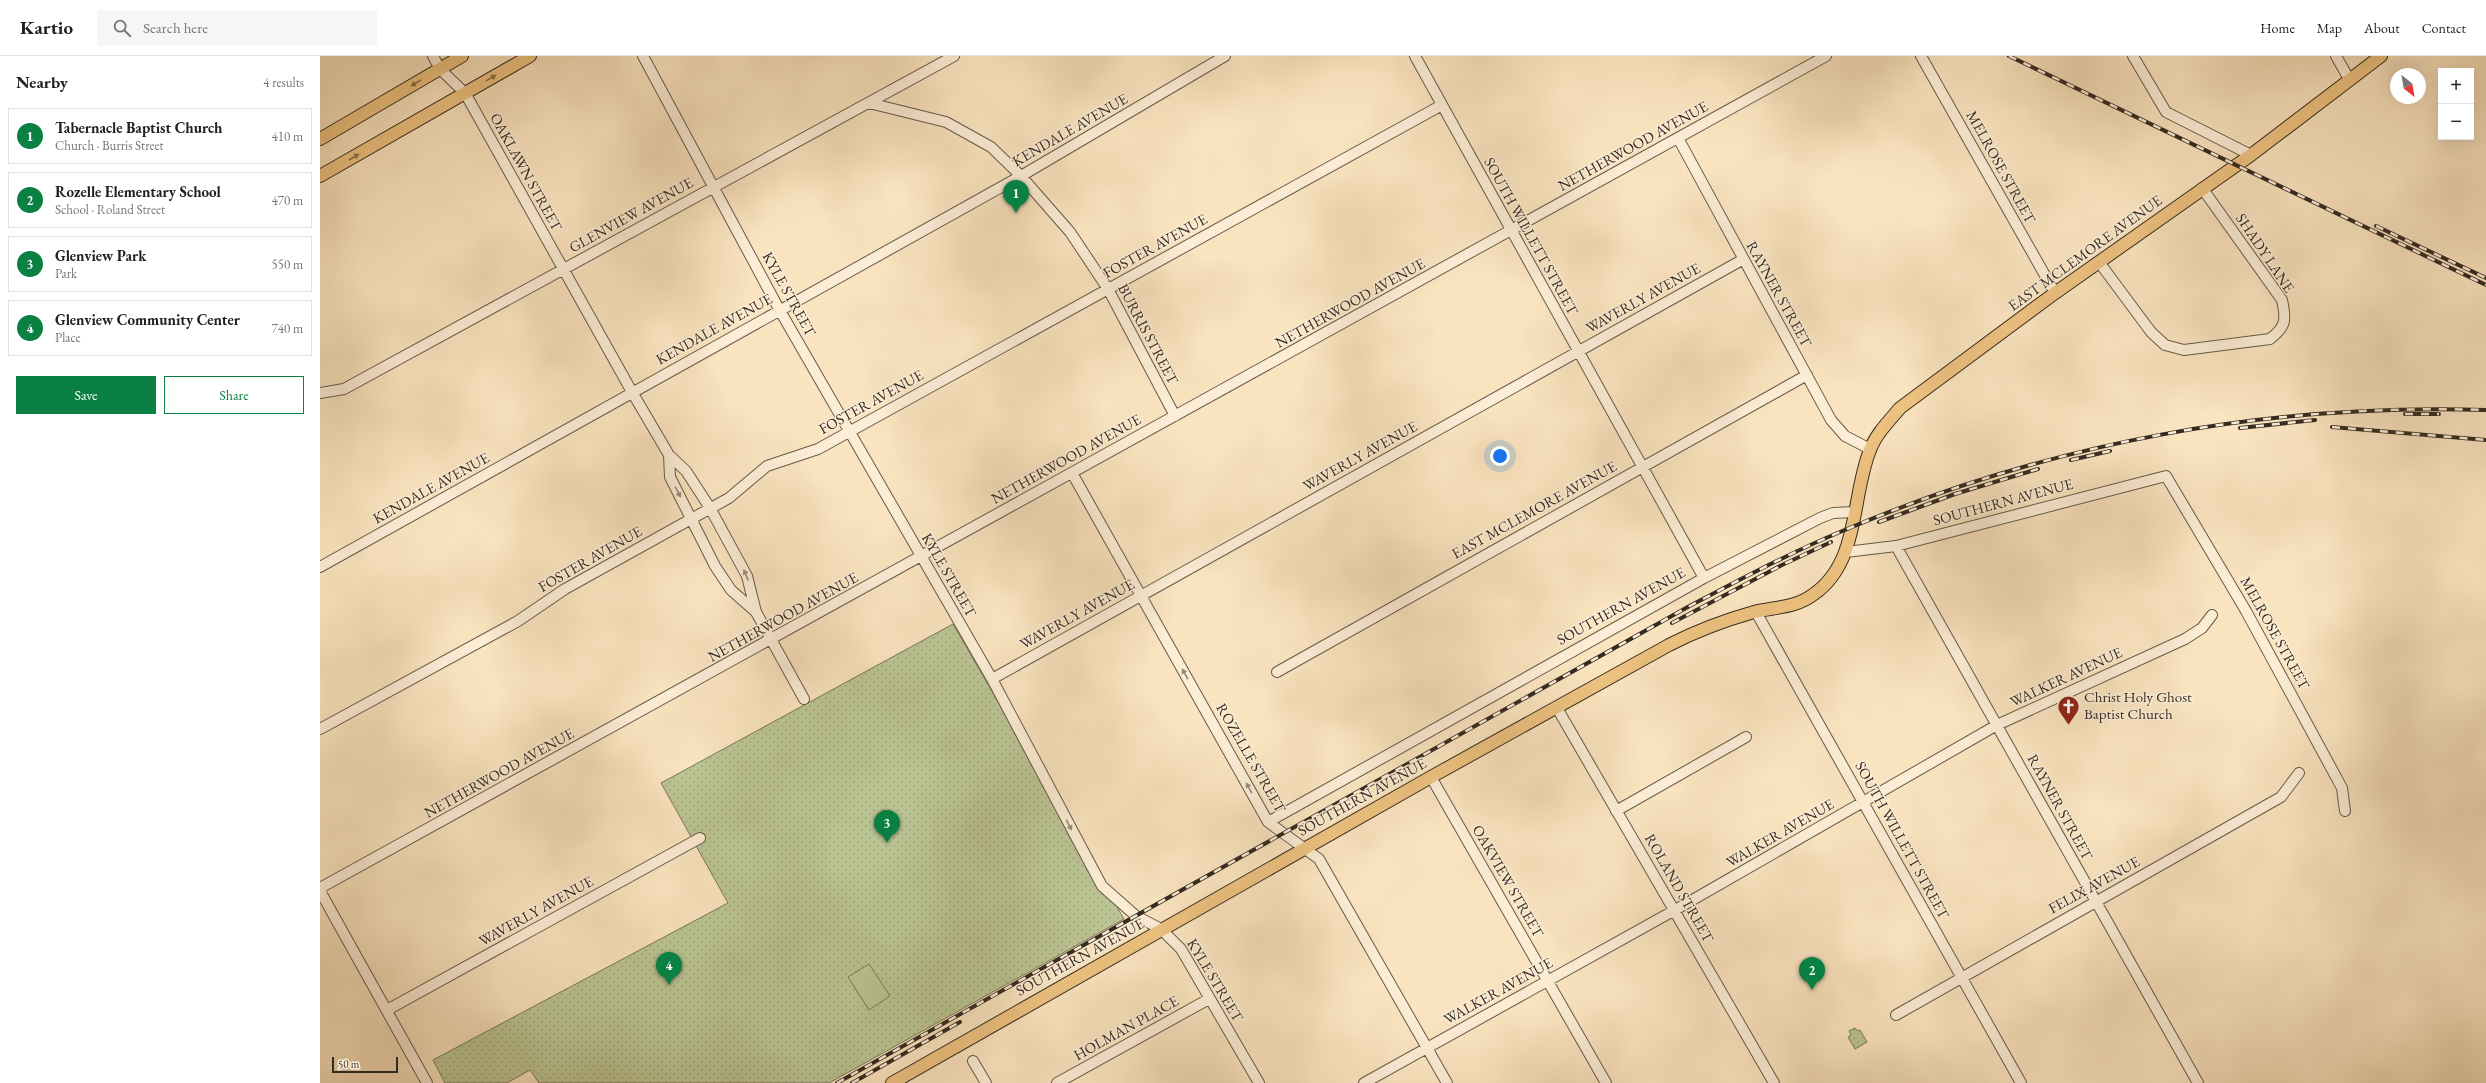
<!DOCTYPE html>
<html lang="en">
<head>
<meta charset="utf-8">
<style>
	:root { --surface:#fff; --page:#f6f6f6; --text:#202124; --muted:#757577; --line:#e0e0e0; --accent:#0b8043 }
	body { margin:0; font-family:"EB Garamond",serif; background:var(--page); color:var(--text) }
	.controls { position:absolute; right:12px; top:12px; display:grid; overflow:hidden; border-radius:0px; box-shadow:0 4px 16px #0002 }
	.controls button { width:36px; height:36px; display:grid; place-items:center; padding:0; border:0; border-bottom:1px solid var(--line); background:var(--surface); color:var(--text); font:20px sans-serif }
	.compass { position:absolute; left:2070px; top:12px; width:36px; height:36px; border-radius:50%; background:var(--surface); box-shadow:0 4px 16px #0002; rotate:149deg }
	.scale { position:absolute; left:12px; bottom:10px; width:66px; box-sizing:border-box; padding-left:4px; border:2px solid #342b20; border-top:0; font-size:11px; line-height:14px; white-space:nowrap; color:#342b20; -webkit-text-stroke:3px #fcedd6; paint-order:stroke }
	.you { position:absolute; left:1180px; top:400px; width:14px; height:14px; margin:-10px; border:3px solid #fff; border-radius:50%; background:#1a73e8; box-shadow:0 0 0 6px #1a73e833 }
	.badge { display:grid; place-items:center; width:26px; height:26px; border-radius:50%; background:var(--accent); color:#fff; font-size:13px; font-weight:700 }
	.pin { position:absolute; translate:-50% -33px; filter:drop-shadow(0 1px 2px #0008) }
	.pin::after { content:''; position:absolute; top:21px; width:14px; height:12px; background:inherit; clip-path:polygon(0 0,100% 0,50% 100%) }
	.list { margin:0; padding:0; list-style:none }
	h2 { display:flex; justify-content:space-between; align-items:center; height:52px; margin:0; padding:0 16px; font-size:17px }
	h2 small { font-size:13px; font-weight:400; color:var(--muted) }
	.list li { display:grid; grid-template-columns:26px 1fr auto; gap:12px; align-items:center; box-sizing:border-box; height:56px; margin:0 8px 8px; padding:0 8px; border:1px solid var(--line); border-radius:0px }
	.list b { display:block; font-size:15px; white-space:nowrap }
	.list p { margin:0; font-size:13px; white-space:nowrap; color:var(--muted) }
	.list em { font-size:13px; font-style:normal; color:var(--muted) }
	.actions { display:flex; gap:8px; padding:12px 16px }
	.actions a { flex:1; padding:9px 0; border:1px solid var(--accent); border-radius:0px; text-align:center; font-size:14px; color:var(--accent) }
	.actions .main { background:var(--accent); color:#fff }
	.icon { flex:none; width:22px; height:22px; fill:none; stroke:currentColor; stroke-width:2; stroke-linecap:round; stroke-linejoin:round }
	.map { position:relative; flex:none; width:2166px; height:1027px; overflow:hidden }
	header { display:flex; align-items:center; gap:24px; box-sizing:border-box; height:56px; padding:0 20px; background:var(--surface); border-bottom:1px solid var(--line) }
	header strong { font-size:19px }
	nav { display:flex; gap:22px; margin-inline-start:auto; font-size:14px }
	.search { width:280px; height:36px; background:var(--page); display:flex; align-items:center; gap:10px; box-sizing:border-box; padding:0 14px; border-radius:0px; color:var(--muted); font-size:15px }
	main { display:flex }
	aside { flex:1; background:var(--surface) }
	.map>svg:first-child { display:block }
	.grass { fill:url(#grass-dots); stroke:#78785a }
	.pitch { fill:#bbc594; stroke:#78785a }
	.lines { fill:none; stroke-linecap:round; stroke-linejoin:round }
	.minor-casing { stroke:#665948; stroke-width:12 }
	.major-casing { stroke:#342b20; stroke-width:14 }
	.minor { stroke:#fcedd6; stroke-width:10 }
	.major { stroke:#edc280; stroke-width:12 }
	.rail-casing { stroke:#342b20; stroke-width:4 }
	.rail { stroke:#fcedd6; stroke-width:2.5; stroke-dasharray:8; stroke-linecap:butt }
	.oneway { fill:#876f4b }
	.oneway2 { fill:#988c7b }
	.labels { text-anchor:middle; stroke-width:3; stroke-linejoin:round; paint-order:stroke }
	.street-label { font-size:15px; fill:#342b20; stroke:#fcedd6 }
	.poi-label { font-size:15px; fill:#342b20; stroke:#fcedd6; text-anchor:start }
</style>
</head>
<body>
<header>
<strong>Kartio</strong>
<div class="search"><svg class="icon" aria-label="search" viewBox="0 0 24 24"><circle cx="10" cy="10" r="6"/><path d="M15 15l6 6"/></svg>Search here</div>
<nav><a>Home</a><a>Map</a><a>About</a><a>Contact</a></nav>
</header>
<main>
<aside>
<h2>Nearby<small>4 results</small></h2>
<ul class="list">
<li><span class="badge">1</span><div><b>Tabernacle Baptist Church</b><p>Church · Burris Street</p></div><em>410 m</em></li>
<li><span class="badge">2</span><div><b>Rozelle Elementary School</b><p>School · Roland Street</p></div><em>470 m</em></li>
<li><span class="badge">3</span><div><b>Glenview Park</b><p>Park</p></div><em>550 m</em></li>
<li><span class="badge">4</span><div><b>Glenview Community Center</b><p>Place</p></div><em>740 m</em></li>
</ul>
<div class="actions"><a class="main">Save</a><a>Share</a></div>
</aside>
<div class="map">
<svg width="2166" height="1027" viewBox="0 0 2166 1027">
	<defs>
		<pattern id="grass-dots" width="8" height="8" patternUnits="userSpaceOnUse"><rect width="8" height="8" fill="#bbc594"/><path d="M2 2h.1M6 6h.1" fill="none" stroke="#a1a97f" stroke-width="1.8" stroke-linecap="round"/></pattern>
	</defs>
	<rect width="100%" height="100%" fill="#fae4c0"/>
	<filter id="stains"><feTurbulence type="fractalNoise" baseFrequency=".005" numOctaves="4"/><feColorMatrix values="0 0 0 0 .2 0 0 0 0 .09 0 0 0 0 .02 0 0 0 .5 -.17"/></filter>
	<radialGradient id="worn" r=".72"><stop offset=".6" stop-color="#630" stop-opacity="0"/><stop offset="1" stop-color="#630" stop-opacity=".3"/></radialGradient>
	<path class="grass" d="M633,568L804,863L509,1027H219L210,1014L187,1027H125L113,1004L408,847L341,727Z
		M1535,972L1538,975L1540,974L1547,986L1535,993L1528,981L1531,979L1529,975Z"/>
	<path class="pitch" d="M549,908L570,940L549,954L528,921Z"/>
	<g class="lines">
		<defs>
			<path id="minor" d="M113,0L120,13L145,37L312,336L349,399L366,415L390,452L427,520L436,556L484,643
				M323,0L459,253L672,623L782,830L816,860L841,873L861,893L939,1027
				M1095,0L1384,522
				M1601,0L1735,237
				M1813,0L1846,56L1931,99
				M2016,0L2029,23
				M549,47L626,66L671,91L701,120L750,176L788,233L855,360
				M1358,82L1511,364L1525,380L1550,393
				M1779,206L1831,276L1845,289L1864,294L1950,283C1967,270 1966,263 1962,244L1882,132
				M0,337L24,333L634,0
				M349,399L350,421L395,510L411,534L436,556
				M752,417L948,766L999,803L1127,1027
				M1576,490L1878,1027
				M1526,496L1576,490L1846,420L1926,555L2022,732L2025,755
				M0,511L701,120L905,0
				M1436,556L1701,1027
				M957,616L1487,319
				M672,623L1422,204
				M1237,652L1454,1027
				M0,673L198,565L245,533L409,442L447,410L498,393L1122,49
				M1111,721L1286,1027
				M1296,755L1426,681
				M948,766L1384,522L1500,462L1513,457L1534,456
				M0,832L1506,0
				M0,835L107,1027
				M67,954L380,782
				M1576,959L1961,741L1979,717
				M653,1005L666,1027
				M737,1027L889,943
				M1044,1027L1355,854L1677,669L1865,583L1882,572L1892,559"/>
			<path id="major" d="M0,83L142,0
				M0,120L210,0
				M572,1027L1111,721L1349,589C1378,574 1402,565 1434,556C1455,551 1476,552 1494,538C1540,506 1531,441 1550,394C1556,378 1569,365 1580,352L1735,237L1931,99L2061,0"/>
		</defs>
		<use href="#minor" class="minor-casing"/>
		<use href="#major" class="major-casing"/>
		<use href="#minor" class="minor"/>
		<use href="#major" class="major"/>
		<defs>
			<path id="rail" d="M1689,0L2166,229
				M2056,170L2166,222
				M2085,358H2119
				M2012,371L2166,384
				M1920,372L1995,364
				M1751,404L1790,395
				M1559,466L1635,438L1718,413
				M1352,567L1462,509L1511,486
				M517,1027L1366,552C1421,523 1475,494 1532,471C1732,387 1949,347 2166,354
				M532,1027L640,966"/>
		</defs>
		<use href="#rail" class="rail-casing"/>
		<use href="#rail" class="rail"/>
	</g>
	<defs><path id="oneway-solid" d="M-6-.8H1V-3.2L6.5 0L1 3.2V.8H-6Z"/></defs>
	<g class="oneway">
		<use href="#oneway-solid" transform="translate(171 22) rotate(-29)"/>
		<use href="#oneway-solid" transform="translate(96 27) rotate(148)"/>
		<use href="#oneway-solid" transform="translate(34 101) rotate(-30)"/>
	</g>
	<g class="oneway2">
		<use href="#oneway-solid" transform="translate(358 436) rotate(62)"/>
		<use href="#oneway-solid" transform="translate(426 519) rotate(-113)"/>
		<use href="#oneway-solid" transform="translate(865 618) rotate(-119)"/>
		<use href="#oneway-solid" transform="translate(929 732) rotate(-119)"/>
		<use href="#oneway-solid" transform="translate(749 769) rotate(62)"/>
	</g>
	<defs>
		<symbol id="church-pin" viewBox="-11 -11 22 30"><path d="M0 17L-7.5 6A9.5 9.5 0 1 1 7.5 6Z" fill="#8f2418" stroke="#fcedd6"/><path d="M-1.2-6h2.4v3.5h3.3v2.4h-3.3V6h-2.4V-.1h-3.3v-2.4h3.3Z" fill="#fff"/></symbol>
	</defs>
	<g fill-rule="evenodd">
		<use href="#church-pin" x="1736" y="638" width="25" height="34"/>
	</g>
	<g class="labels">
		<g class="street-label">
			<text transform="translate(750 74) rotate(-30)" y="5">KENDALE AVENUE</text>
			<text transform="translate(1313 90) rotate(-29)" y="5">NETHERWOOD AVENUE</text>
			<text transform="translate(1681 111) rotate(61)" y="5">MELROSE STREET</text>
			<text transform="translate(206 116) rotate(61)" y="5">OAKLAWN STREET</text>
			<text transform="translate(311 159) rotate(-29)" y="5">GLENVIEW AVENUE</text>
			<text transform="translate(1211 180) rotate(61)" y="5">SOUTH WILLETT STREET</text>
			<text transform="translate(835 190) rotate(-29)" y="5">FOSTER AVENUE</text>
			<text transform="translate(1765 197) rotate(-36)" y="5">EAST MCLEMORE AVENUE</text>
			<text transform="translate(1945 197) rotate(56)" y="5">SHADY LANE</text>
			<text transform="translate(469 238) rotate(61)" y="5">KYLE STREET</text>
			<text transform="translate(1459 238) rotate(61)" y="5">RAYNER STREET</text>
			<text transform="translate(1323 242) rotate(-29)" y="5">WAVERLY AVENUE</text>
			<text transform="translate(1030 247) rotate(-29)" y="5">NETHERWOOD AVENUE</text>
			<text transform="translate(394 273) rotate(-29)" y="5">KENDALE AVENUE</text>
			<text transform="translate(828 278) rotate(62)" y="5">BURRIS STREET</text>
			<text transform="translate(551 346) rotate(-29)" y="5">FOSTER AVENUE</text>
			<text transform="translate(1040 400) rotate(-29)" y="5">WAVERLY AVENUE</text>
			<text transform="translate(746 403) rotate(-29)" y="5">NETHERWOOD AVENUE</text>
			<text transform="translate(111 432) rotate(-29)" y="5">KENDALE AVENUE</text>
			<text transform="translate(1683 446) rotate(-15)" y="5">SOUTHERN AVENUE</text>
			<text transform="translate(1214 454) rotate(-29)" y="5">EAST MCLEMORE AVENUE</text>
			<text transform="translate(270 503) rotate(-30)" y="5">FOSTER AVENUE</text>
			<text transform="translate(629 519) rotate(60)" y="5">KYLE STREET</text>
			<text transform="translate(1301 550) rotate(-29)" y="5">SOUTHERN AVENUE</text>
			<text transform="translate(757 558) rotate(-29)" y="5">WAVERLY AVENUE</text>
			<text transform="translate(463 561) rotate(-29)" y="5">NETHERWOOD AVENUE</text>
			<text transform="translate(1955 577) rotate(61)" y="5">MELROSE STREET</text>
			<text transform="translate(1746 621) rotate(-25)" y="5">WALKER AVENUE</text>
			<text transform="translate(931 702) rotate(60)" y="5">ROZELLE STREET</text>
			<text transform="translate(179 717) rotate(-29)" y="5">NETHERWOOD AVENUE</text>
			<text transform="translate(1042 741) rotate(-29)" y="5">SOUTHERN AVENUE</text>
			<text transform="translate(1740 751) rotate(61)" y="5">RAYNER STREET</text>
			<text transform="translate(1460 777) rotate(-30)" y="5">WALKER AVENUE</text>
			<text transform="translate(1582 784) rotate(61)" y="5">SOUTH WILLETT STREET</text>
			<text transform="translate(1188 825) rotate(60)" y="5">OAKVIEW STREET</text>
			<text transform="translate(1774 829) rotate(-29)" y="5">FELIX AVENUE</text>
			<text transform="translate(1359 832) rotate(60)" y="5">ROLAND STREET</text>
			<text transform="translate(216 855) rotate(-29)" y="5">WAVERLY AVENUE</text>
			<text transform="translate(760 901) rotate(-29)" y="5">SOUTHERN AVENUE</text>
			<text transform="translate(895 924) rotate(59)" y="5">KYLE STREET</text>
			<text transform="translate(1178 935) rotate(-29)" y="5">WALKER AVENUE</text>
			<text transform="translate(806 972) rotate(-29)" y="5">HOLMAN PLACE</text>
		</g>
		<g class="poi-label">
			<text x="1764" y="646">Christ Holy Ghost<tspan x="1764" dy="17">Baptist Church</tspan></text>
		</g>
	</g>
	<rect width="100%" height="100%" filter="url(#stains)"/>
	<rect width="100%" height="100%" fill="url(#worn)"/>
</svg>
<div class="controls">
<button>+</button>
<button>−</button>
</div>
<svg class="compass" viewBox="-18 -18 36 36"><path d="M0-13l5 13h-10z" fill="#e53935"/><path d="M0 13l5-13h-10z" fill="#757577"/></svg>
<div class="scale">50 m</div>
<div class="you"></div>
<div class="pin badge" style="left:696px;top:157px">1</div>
<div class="pin badge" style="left:1492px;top:934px">2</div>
<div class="pin badge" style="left:567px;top:787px">3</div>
<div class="pin badge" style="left:349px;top:929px">4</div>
</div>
</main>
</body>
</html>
